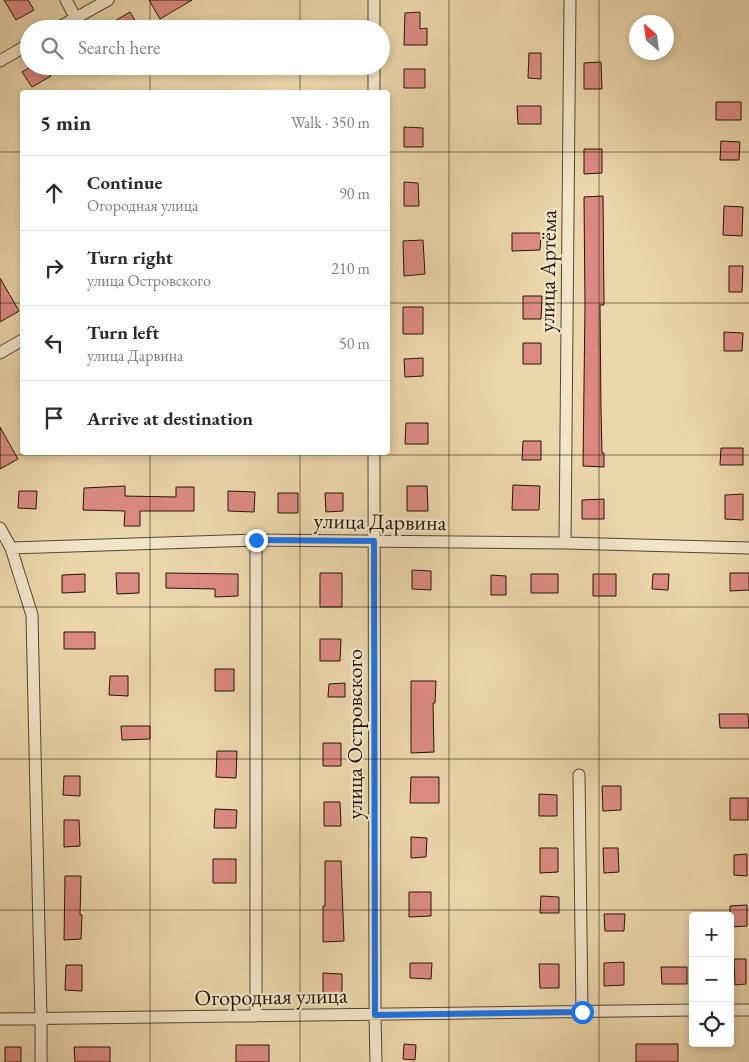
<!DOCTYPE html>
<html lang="en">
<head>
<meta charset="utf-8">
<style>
	:root { --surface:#fff; --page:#f2f2f3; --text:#2b2b33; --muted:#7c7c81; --line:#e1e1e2 }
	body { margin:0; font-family:"EB Garamond",serif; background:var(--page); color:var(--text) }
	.controls { position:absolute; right:15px; bottom:15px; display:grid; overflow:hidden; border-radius:5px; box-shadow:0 2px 8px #0003 }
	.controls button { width:45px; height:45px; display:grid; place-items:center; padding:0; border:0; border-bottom:1px solid var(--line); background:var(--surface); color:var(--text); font:25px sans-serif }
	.compass { position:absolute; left:629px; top:15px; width:45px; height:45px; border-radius:50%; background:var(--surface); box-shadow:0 2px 8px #0003; rotate:332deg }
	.stop { position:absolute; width:15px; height:15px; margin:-11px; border:4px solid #1a73e8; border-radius:50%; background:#fff }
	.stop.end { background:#1a73e8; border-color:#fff; box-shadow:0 1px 5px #0008 }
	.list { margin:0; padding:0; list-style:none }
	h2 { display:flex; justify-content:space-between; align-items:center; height:65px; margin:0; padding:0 20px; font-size:21px }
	h2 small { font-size:16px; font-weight:400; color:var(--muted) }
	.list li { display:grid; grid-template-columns:32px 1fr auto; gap:15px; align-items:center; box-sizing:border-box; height:75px; padding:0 20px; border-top:1px solid var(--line) }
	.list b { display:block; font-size:19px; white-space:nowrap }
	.list p { margin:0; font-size:16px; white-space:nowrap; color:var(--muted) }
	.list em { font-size:16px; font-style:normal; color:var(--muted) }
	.icon { flex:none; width:28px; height:28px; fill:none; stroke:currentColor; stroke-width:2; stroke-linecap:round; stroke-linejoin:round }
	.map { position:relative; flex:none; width:749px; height:1062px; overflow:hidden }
	.search { position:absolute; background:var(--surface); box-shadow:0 2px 8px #0003; left:20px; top:20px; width:370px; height:55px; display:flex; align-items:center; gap:12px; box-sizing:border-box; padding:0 18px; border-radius:28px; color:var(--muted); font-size:19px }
	.panel { position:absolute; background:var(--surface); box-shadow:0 2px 8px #0003; left:20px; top:90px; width:370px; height:365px; border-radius:5px }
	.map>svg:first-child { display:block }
	.building { fill:#db8a82; stroke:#221608 }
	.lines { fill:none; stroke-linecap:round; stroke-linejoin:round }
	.minor-casing { stroke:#544630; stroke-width:13 }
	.minor { stroke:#f2e4c8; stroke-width:11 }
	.route { stroke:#1a73e8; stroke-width:6 }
	.grid { fill:none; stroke:#221608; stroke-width:1; stroke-opacity:0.55 }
	.labels { text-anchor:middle; stroke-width:4.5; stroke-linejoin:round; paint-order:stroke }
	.street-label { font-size:22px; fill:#221608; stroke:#f2e4c8 }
</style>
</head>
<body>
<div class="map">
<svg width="749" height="1062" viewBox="0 0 749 1062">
	<rect width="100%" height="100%" fill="#ebd5aa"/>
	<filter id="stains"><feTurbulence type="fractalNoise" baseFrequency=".004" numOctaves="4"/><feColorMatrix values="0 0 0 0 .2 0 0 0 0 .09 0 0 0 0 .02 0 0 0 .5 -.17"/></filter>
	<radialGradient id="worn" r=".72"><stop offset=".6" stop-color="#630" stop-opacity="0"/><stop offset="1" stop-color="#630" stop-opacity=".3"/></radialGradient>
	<path class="building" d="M4,0H28L34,10L16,20Z
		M149,0H192L160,19Z
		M130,12L140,29H101Z
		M420,12V29L427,28V45H404L405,13Z
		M529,53H541V79L528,78Z
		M601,62L602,89H584V63Z
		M32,66H46L51,76L32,87L22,72Z
		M404,69H425V88H404Z
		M716,102H741V120H716Z
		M517,106H541V124H518Z
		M404,127L423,128V147H404Z
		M721,141L740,142L739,160H720Z
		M584,149H602V173L584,174Z
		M404,182L418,183L419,206H404Z
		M603,196L604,305H600L601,410L602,453H604V467L583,466L585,305L584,197Z
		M724,206L743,207L742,236L723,235Z
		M512,233H541L540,250L512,251Z
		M423,240L425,274L404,276L403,241Z
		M729,266H743L742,292H729Z
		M0,278L19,311L0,322Z
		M523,296H542L541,319H523Z
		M403,307H423V334H403Z
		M724,332L743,333L742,351H724Z
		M523,343H541V364H523Z
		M423,358V376L405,377L404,359Z
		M406,423H428V444H405Z
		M0,427L18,459L0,469Z
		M523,441H541V460H522Z
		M721,448H743V465H720Z
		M513,485L540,486L539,510H512Z
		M125,486V496L176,497V487H194V511H140V526H124L125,511L83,510L84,488Z
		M407,486H427L428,511H407Z
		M19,491H37L36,509L18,508Z
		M228,491L255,492L254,512L228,511Z
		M278,493H298V513H278Z
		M325,493H343V511L326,512Z
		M743,494V520L725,519V495Z
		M604,499V519H582V500Z
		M412,570L431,571V590L412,589Z
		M116,573H139V593L117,594Z
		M166,573L238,574V596L215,597V589L166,588Z
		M320,573H342V607H320Z
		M730,573H749V590L730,591Z
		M85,574V592L62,593V575Z
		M531,574H558V593H531Z
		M593,574H616V596H593Z
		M653,574H669L668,590L652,589Z
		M491,575L506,576V595H491Z
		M64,632H95V649H64Z
		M320,639H341L340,661H320Z
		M215,669H234V691H215Z
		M110,676H128V696L109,695Z
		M411,681H436L435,703H433L434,752L411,753Z
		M345,683V697H328L329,684Z
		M719,714H748L749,728H720Z
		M121,726H150V739L122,740Z
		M323,743H341V766H323Z
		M217,751H237L236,778L216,777Z
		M64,776H80V796L63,795Z
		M411,777H439V803H410Z
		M602,786H621V810L603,811Z
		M539,794L557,795V816H539Z
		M730,798H748V820H730Z
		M324,802H340L341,826H324Z
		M215,809L237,810L236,828H214Z
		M64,820H79L80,846L64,847Z
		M411,837L427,838L426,857L411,858Z
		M540,848H558V872L540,873Z
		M603,848H618L619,872L604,873Z
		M747,854V876L734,875V855Z
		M213,859H236V883H213Z
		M325,861H341L344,941L323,942V906H325Z
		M65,876H81L80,915H82L81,939L64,940Z
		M409,892H431V916L409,917Z
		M541,896L559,897V913H540Z
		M747,905V926L730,927V906Z
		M604,914H625L624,931H605Z
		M734,959H746V984L735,985Z
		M624,962V985L604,986V963Z
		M410,963H432L431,979L410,978Z
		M539,964H559V988H540Z
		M66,965H82V991L65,990Z
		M661,967H687V984H662Z
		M323,973L342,974V997H323Z
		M404,1044L416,1045L415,1060L403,1059Z
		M636,1044H678V1062H636Z
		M236,1045H269V1062H236Z
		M5,1047H21V1062H5Z
		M74,1047H110V1062H75Z"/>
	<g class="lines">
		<defs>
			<path id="minor" d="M66,0L75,17
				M56,29L108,0
				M374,29V0
				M0,61L29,44
				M374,92V66
				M0,353L22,340
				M374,452L375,1015L376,1062
				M0,528L11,548L32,615L41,1019V1062
				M565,543L570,0
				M11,548L256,540L565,543L749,548
				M579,775L582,1012
				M730,1010H749
				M256,1016V540
				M0,1019L693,1010"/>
		</defs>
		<use href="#minor" class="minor-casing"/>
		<use href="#minor" class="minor"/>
	</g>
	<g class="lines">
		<path class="route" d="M256,540L374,541L375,1015L582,1012"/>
	</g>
	<path class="grid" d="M150,0V29M300,0V29M449,0V1062M599,0V1062M150,66V92M300,66V92M0,152H22M388,152H749M0,303H22M388,303H749M150,452V1062M300,452V1062M0,455H749M0,607H749M0,759H749M0,910H749"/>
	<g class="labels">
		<g class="street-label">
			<text transform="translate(547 271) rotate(-89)" y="8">улица Артёма</text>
			<text transform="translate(380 521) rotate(1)" y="8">улица Дарвина</text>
			<text transform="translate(354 734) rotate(-90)" y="8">улица Островского</text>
			<text transform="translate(271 996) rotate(-1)" y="8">Огородная улица</text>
		</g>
	</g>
	<rect width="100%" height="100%" filter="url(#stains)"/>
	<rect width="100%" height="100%" fill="url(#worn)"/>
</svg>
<div class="controls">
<button>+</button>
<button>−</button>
<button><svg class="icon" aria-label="locate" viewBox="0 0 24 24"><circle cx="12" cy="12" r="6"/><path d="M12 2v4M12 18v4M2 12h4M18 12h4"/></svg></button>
</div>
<svg class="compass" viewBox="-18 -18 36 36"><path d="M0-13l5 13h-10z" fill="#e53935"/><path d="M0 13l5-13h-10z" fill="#7c7c81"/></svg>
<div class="stop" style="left:582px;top:1012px"></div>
<div class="stop end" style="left:256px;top:540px"></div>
<div class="search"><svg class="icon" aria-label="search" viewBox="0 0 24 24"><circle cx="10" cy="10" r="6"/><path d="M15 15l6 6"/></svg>Search here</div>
<section class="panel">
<h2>5 min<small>Walk · 350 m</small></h2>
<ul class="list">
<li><svg class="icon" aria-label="ahead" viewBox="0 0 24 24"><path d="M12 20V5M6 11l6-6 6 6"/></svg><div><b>Continue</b><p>Огородная улица</p></div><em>90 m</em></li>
<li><svg class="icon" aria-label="right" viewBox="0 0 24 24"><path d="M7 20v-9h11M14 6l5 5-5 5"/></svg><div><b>Turn right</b><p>улица Островского</p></div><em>210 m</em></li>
<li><svg class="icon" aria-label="left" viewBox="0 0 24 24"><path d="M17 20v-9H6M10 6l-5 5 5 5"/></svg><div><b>Turn left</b><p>улица Дарвина</p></div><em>50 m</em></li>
<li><svg class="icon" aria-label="arrive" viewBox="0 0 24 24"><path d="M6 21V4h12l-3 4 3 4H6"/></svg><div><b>Arrive at destination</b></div></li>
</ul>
</section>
</div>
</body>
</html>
